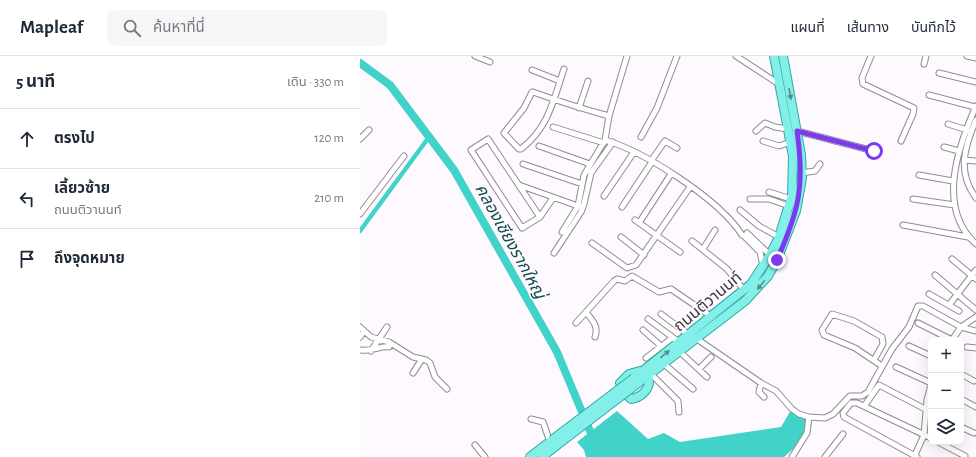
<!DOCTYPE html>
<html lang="th">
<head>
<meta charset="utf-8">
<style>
	:root { --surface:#fff; --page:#f6f6f7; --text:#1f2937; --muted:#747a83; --line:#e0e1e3 }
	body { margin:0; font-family:"Alegreya Sans","Noto Sans Thai",sans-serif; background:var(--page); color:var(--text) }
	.controls { position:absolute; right:12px; bottom:12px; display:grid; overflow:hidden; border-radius:8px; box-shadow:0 4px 16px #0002 }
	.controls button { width:36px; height:36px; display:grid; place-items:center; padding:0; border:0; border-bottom:1px solid var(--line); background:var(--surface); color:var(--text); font:20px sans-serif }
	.stop { position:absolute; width:12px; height:12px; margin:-9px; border:3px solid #7c3aed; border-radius:50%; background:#fff }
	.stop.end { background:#7c3aed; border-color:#fff; box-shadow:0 1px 4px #0008 }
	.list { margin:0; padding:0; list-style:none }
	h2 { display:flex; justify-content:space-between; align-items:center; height:52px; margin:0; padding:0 16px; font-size:17px }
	h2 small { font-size:13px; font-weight:400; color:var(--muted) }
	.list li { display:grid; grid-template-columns:26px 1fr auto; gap:12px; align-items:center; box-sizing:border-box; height:60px; padding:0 16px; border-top:1px solid var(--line) }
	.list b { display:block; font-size:15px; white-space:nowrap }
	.list p { margin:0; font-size:13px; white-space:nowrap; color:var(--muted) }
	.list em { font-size:13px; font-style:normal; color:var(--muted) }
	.icon { flex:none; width:22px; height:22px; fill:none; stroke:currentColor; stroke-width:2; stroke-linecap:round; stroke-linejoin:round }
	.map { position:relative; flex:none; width:616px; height:401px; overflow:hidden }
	header { display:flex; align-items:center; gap:24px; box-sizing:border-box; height:56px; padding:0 20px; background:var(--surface); border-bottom:1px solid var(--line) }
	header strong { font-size:19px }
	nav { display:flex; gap:22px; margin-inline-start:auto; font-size:14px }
	.search { width:280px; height:36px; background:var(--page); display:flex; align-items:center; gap:10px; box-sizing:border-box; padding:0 14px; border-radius:8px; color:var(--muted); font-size:15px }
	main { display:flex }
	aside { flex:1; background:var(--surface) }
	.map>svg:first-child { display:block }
	.water { fill:#41d3ca }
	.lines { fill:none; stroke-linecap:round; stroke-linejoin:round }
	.canal { stroke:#41d3ca; stroke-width:4.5 }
	.river { stroke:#41d3ca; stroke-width:8 }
	.minor-casing { stroke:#908b91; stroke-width:7 }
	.primary-casing { stroke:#33a9a3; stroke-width:10 }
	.minor { stroke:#fff; stroke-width:5 }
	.primary { stroke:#82efe9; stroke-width:8 }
	.primary-bridge-casing { stroke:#33a9a3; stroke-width:10; stroke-linecap:butt }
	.primary-bridge { stroke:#82efe9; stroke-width:8 }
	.oneway { fill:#5b8b8a }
	.route { stroke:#7c3aed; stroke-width:5 }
	.labels { text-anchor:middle; stroke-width:3.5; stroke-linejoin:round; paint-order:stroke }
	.street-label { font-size:16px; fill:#3b393c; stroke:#fef9ff }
	.water-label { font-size:17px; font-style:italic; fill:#13504d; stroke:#fef9ff }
</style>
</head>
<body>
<header>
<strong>Mapleaf</strong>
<div class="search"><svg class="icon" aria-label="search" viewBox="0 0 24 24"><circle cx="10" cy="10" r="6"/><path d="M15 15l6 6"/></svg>ค้นหาที่นี่</div>
<nav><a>แผนที่</a><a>เส้นทาง</a><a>บันทึกไว้</a></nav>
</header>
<main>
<aside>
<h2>5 นาที<small>เดิน · 330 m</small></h2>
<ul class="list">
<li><svg class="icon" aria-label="ahead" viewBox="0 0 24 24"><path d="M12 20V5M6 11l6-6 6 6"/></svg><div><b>ตรงไป</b></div><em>120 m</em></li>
<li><svg class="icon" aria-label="left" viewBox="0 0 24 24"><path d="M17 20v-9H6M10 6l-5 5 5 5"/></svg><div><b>เลี้ยวซ้าย</b><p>ถนนติวานนท์</p></div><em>210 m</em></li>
<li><svg class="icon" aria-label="arrive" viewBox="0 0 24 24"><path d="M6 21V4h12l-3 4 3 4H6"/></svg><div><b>ถึงจุดหมาย</b></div></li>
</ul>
</aside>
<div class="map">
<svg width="616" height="401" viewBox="0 0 616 401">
	<rect width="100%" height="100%" fill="#fef9ff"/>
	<path class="water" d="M431,354L448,363L440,387L424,401H226L224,394L217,386L257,355L288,383L304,377L320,386L421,371Z"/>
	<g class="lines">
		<path class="canal" d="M0,175L69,81"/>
		<path class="river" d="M0,7L30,29L94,114L197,296L240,399L239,401"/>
		<defs>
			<path id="minor" d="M115,0L130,6
				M376,0L419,28
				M511,0L502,22L503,28L554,52L553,58L541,85
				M607,0L616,2
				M564,8L566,0
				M204,13C193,45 189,71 161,93H159L144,77L164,52L172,36H173C198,45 223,53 249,60
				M172,14L200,25
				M579,17L616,26
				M569,39L615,51
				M616,50C598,91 576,152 616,188
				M219,52L228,25
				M616,64C604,92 597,116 616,142
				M588,68L607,74
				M193,71L244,87
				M396,75L405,67L415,71L428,73
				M437,75L514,95
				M281,81L297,52L317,0
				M0,83L9,74
				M245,84C285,96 359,143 382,179
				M403,85L419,90L431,86
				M179,90L230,108
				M584,91L599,95
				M604,104L616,105
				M291,105L305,85L317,92
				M163,108L222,128
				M441,117L455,115L460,108
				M559,119L593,125
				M159,129L218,150
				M409,136L431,143
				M244,140L274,96
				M390,143H409L429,150
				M553,143L595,149
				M262,151L292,106
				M380,154L399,170L419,181
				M0,158L44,100
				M180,161L128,83L111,94L162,172L180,161L193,142
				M275,164L320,196
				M279,167L311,118
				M543,169L608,181
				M202,176L218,150L224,119L245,84L249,60L267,0
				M387,177L410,199
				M384,180L400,196L403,210
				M261,181L284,199
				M332,185L367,213L384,234
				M232,187L267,212L276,209L330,131
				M343,193L355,174
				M194,197L221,156L224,148L231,117L253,86
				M592,203L616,223
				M575,219L616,254
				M569,238L599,255
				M589,249L616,214
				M226,256C232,264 239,270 235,281
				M301,258L329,279
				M288,263L319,286
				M216,267L254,225L257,223L265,225L272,220L299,236L311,233L352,261
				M558,267L592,284
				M0,271L11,281L29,286L53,301L66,304L70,307L75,321L87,333
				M283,274L301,290
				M0,281L4,275
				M337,283L401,327L416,335L432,353L439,358L449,361L465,362L473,358L490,340H502L508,336L532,293L549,271L558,250H563L601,271L616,275
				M592,284L601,271L616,261
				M549,290L571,300
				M607,291L616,292
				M0,294C12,296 21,289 29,291
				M11,295L27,271
				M320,296L347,321
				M286,302L312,282
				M514,304L523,288L522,281L494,265L472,258L462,274L464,279L495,292L522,310
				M304,308L333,333
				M536,311L571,327
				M339,313L351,301
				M53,317L62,303
				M291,318L318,345L319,356
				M601,318L614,325
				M401,327L399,336L404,341
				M601,343L616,351
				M505,349L519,329L571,356
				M171,363L183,366L190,386
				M601,371L614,377
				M578,386L605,400
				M115,389L125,401
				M432,401L447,377L449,361
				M465,401L483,378
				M554,401L564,379L567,344L571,328
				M557,401L484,361L483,357L491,347H497L571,382"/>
			<path id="primary" d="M280,315L269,318L260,327L264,336L271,343C283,341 292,331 288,320
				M274,322L391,228L410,199L419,181L432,139L433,100L414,0
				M278,327L385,245L408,220L417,204L436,155L442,122L441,99L423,0
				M170,401L192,384
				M182,401L197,389"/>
		</defs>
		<use href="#minor" class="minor-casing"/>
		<use href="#primary" class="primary-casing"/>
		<use href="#minor" class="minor"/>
		<use href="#primary" class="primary"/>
		<defs>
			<path id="primary-bridge" d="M192,384L274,322
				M197,389L278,327"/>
		</defs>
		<use href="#primary-bridge" class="primary-bridge-casing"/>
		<use href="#primary-bridge" class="primary-bridge"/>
	</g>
	<defs><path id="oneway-solid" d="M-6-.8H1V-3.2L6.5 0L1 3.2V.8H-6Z"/></defs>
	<g class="oneway">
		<use href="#oneway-solid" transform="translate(430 38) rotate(80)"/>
		<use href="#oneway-solid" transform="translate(401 229) rotate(130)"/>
		<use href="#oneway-solid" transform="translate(305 298) rotate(-39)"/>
	</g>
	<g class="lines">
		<path class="route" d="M417,204C439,154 445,130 437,75L514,95"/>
	</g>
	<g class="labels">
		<g class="street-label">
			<text transform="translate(347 245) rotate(-40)" y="6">ถนนติวานนท์</text>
		</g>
		<g class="water-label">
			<text transform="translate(151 185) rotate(61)" y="6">คลองเชียงรากใหญ่</text>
		</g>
	</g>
</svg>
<div class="controls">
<button>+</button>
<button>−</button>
<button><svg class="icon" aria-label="layers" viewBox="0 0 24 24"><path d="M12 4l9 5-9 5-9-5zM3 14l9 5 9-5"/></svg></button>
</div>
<div class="stop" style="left:514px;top:95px"></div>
<div class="stop end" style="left:417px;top:204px"></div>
</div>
</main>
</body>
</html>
